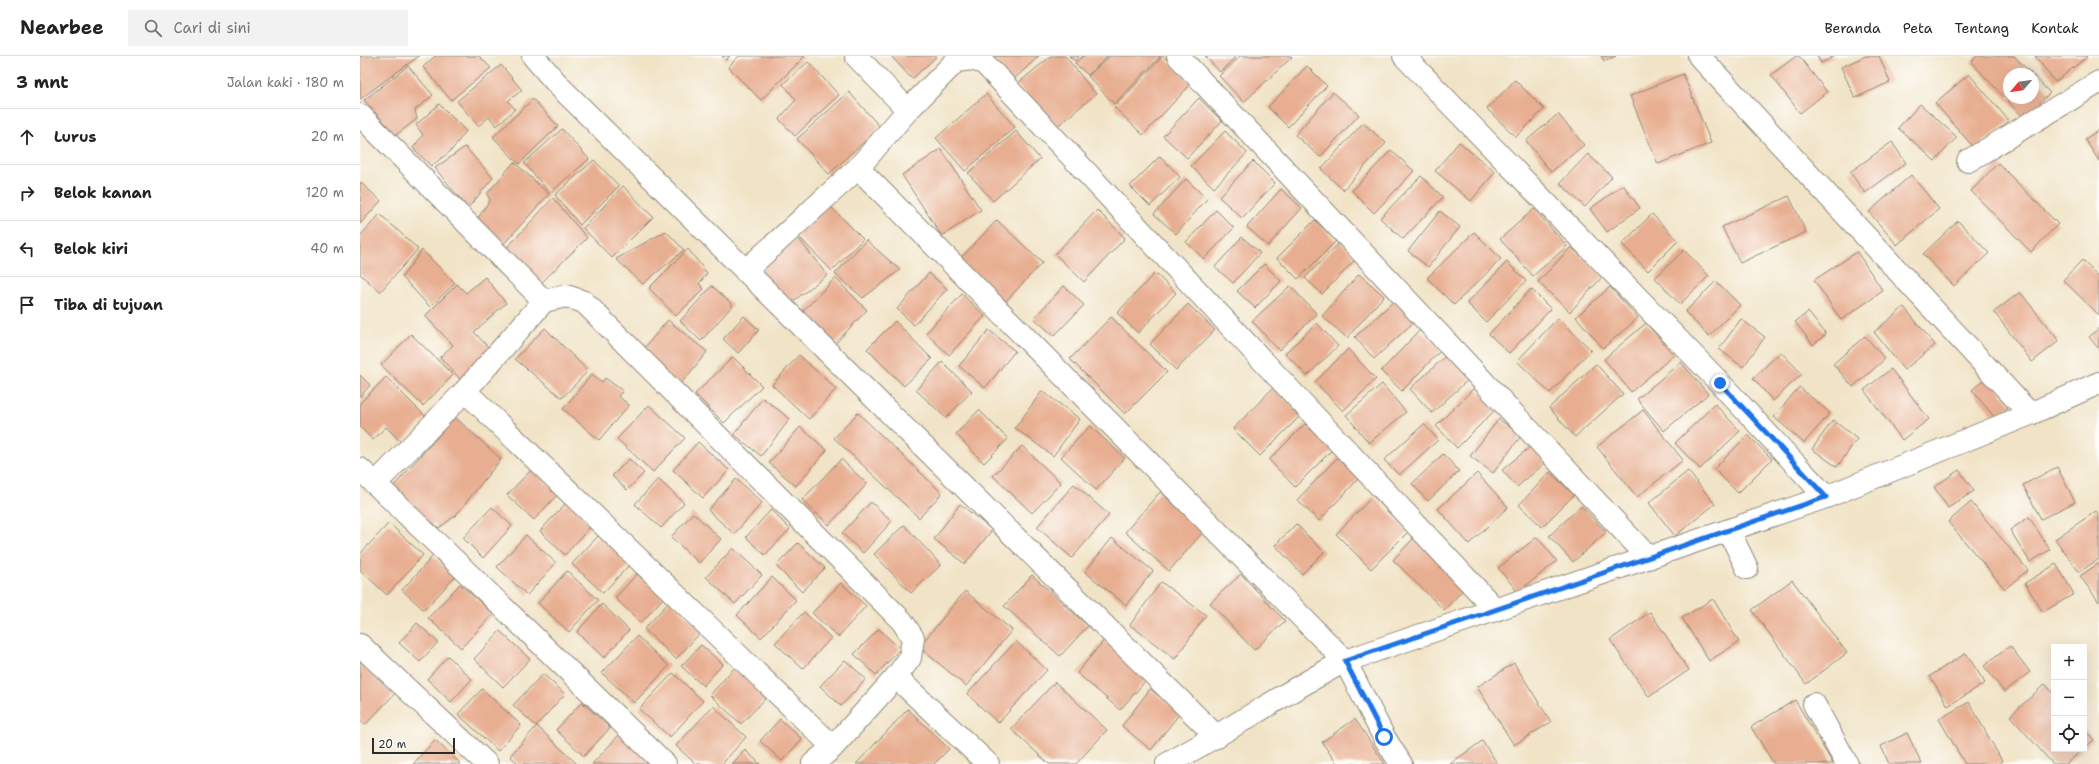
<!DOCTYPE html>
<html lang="id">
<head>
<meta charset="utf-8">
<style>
	:root { --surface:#fff; --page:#f2f2f2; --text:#222; --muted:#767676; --line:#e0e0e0 }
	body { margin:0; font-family:"Shantell Sans",sans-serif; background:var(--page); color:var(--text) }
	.controls { position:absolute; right:12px; bottom:12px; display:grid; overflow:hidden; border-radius:0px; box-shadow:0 4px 16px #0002 }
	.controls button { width:36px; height:36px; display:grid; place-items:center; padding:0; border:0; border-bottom:1px solid var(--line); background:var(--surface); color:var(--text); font:20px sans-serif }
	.compass { position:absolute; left:1643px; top:12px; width:36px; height:36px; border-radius:50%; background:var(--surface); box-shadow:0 4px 16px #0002; rotate:241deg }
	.scale { position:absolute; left:12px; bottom:10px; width:83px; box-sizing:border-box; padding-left:4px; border:2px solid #2b2b2b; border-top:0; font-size:11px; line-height:14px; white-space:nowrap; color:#2b2b2b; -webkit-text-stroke:3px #fdfcf7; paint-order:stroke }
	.stop { position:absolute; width:12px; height:12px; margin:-9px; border:3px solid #1a73e8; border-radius:50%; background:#fff }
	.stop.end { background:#1a73e8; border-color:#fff; box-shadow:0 1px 4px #0008 }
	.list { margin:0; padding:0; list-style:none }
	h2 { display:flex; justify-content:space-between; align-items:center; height:52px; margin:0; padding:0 16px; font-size:17px }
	h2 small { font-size:13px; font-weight:400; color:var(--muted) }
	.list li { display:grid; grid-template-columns:26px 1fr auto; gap:12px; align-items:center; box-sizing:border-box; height:56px; padding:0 16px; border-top:1px solid var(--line) }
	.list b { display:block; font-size:15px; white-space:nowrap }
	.list em { font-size:13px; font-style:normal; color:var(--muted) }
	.icon { flex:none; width:22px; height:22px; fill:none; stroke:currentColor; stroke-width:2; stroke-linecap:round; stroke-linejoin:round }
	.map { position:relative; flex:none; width:1739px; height:708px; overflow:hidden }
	header { display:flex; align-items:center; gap:24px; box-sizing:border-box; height:56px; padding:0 20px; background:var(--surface); border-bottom:1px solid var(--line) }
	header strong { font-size:19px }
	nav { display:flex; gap:22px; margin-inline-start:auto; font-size:14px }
	.search { width:280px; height:36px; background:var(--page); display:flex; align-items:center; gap:10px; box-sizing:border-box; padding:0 14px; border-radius:0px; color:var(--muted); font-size:15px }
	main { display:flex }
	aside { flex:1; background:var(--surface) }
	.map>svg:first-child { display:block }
	.building { fill:#e8ae91 }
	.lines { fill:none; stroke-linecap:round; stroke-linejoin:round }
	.minor-casing { stroke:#8e8778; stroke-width:24 }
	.minor { stroke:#fff; stroke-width:22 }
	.route { stroke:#1a73e8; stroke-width:5 }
</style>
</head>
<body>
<header>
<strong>Nearbee</strong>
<div class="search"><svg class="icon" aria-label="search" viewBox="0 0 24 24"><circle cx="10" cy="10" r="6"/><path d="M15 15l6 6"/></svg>Cari di sini</div>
<nav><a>Beranda</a><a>Peta</a><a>Tentang</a><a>Kontak</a></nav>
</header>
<main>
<aside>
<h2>3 mnt<small>Jalan kaki · 180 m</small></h2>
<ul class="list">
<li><svg class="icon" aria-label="ahead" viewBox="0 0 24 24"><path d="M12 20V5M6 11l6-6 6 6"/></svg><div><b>Lurus</b></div><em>20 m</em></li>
<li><svg class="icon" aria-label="right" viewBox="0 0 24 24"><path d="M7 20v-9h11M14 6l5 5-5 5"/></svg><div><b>Belok kanan</b></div><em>120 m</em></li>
<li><svg class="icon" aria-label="left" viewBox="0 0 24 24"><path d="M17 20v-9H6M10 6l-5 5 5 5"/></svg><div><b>Belok kiri</b></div><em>40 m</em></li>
<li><svg class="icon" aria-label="arrive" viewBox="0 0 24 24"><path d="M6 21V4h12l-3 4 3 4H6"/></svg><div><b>Tiba di tujuan</b></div></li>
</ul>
</aside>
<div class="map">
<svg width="1739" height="708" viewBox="0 0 1739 708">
	<rect width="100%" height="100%" fill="#fdfcf7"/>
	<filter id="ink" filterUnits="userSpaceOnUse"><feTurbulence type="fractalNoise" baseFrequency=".025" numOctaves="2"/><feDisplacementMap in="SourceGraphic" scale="8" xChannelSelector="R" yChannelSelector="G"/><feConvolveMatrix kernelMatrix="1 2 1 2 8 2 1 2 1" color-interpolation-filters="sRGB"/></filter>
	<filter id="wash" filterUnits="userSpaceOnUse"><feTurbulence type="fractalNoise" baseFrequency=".012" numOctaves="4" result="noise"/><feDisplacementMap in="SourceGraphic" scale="16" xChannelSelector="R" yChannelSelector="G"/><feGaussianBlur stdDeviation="0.9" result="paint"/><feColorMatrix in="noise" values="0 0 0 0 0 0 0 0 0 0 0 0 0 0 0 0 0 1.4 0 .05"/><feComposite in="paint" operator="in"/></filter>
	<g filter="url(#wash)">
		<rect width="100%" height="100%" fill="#f1e3c6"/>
		<g id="blocks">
			<path class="building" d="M0,0H59L0,43Z
				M75,0H119L131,12L91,44L63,11Z
				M362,0H370L366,4Z
				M379,0H445L401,44L368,11Z
				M531,0H577L552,23Z
				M626,0H679L651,26Z
				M691,0H705L736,38L694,73L657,28Z
				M709,0H719L715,5Z
				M723,0H748L728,19L715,7Z
				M750,0H801L754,48L728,20Z
				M803,0L831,28L783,79L754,51Z
				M845,0H876L860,16Z
				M880,0H931L932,1L884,46L859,20Z
				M1241,0H1256L1244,5Z
				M1436,0H1439L1467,36L1440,57L1411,19Z
				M1457,0H1475L1461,7Z
				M1506,0H1519L1530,26L1495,42L1481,11Z
				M1617,0H1654L1672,18H1649V42H1673V19L1690,37L1664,62L1611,6Z
				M1675,0H1726L1727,1L1695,26Z
				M448,6L479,39L435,80L419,63L436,44L423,28Z
				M141,9L162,34L148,45L155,53L137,70L129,61L118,70L97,45Z
				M48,10L73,39L55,54L57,63L36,79L4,44Z
				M947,10L967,30L928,71L908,51Z
				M1323,18L1351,87L1298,108L1270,40Z
				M1609,18L1649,65L1615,93L1575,47Z
				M1155,24L1184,53L1156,81L1127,53Z
				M489,36L520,71L469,118L437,83Z
				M973,36L999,59L960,101L935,79Z
				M626,38L655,71L605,115L576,82Z
				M839,42L862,65L827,102L803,80Z
				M173,43L198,70L159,108L133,81Z
				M79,48L106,75L91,95L71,110L53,92L63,79L56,69Z
				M1560,48L1597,81L1575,105L1538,72Z
				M1198,58L1224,89L1191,116L1166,85Z
				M1003,67L1026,87L983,134L961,113Z
				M202,73L229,103L190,137L164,107Z
				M1739,74V105L1725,83Z
				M656,75L680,103L633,145L608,117Z
				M865,75L887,97L854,132L831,110Z
				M1099,86L1135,116L1111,145L1075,115Z
				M1532,86L1546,107L1505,137L1490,116Z
				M105,91L133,122L108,152L75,112Z
				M581,93L621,154L582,180L542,119Z
				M1031,94L1054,115L1014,157L992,135Z
				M1228,98L1252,121L1225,151L1200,127Z
				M800,100L820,121L790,150L770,130Z
				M234,104L259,130L220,169L195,139Z
				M893,105L915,127L882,162L859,141Z
				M154,106L189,138L140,192L114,168L130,144L127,138Z
				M1638,107L1698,168L1671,196L1611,135Z
				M1551,119L1579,153L1537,189L1509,156Z
				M1061,120L1083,141L1043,183L1020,162Z
				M826,123L847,143L816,178L794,158Z
				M0,126L21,145L0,168Z
				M1263,129L1280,152L1247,176L1230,153Z
				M263,130L293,161L252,202L223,172Z
				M921,133L942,152L908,190L887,171Z
				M1429,140L1446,176L1380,207L1362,171Z
				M193,142L227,182L178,230L141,198Z
				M468,148L503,183L472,215L437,179Z
				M1174,153L1207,190L1173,220L1140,183Z
				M737,154L765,182L724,226L695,198Z
				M856,154L874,172L844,203L826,186Z
				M1080,155L1100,171L1068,211L1048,195Z
				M20,158L58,193L20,236L0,218V180Z
				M1292,158L1318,185L1288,215L1262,188Z
				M637,164L682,207L643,248L598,205Z
				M955,164L976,185L938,223L917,202Z
				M1598,165L1629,197L1594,230L1563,198Z
				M306,175L324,194L283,228L256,203Z
				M1114,176L1141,203L1094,249L1067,222Z
				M882,181L900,197L873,227L855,211Z
				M438,182L467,219L427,250L397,212Z
				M506,184L540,214L503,242L475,218Z
				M980,186L997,202L962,238L945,222Z
				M1211,191L1243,220L1210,256L1178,226Z
				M328,193L347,217L339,228L344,233L316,260L289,232Z
				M62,194L95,227L70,251L42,221Z
				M1324,194L1349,220L1320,248L1295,222Z
				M1497,196L1523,235L1481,264L1454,224Z
				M1722,204L1739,221V259L1703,224Z
				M1147,206L1166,225L1126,266L1107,247Z
				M904,208L921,225L895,252L877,235Z
				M569,217L587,233L554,269L537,253Z
				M795,217L816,237L778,277L757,257Z
				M999,218L1024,240L987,282L962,260Z
				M125,221L146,247L114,276L131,294L100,323L80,301L93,289L65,260L97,228L106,237Z
				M475,222L507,254L470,293L437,261Z
				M1356,225L1380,249L1349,280L1325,256Z
				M352,230L373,249L341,285L320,265Z
				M704,230L724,249L694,280L674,262Z
				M930,230L957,258L919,294L892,265Z
				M1250,231L1278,262L1243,292L1216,261Z
				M1171,233L1191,253L1149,297L1129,278Z
				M1660,236L1699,285L1672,306L1634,256Z
				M602,238L625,260L589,299L566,277Z
				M1036,243L1055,265L1014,303L995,281Z
				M828,248L855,274L816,314L790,288Z
				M1544,251L1575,289L1544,314L1514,276Z
				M1448,256L1466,278L1453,289L1435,266Z
				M384,260L399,274L378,297L363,283Z
				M751,261L807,316L765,358L710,303Z
				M1198,262L1231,294L1190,337L1157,305Z
				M1381,263L1405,281L1383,311L1359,293Z
				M308,264L347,296L319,330L280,297Z
				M535,265L572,303L544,330L507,293Z
				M957,267L978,290L947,320L925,297Z
				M1286,267L1314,299L1271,336L1244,303Z
				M185,272L228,315L202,342L155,303Z
				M1739,272V293L1729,281Z
				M629,274L655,295L625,332L599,310Z
				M1060,274L1081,294L1042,335L1021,315Z
				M51,278L93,319L63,350L21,309Z
				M1505,280L1525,303L1493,331L1473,308Z
				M988,293L1016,323L983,355L955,326Z
				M1092,294L1114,318L1072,357L1050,333Z
				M1421,296L1442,318L1413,345L1393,322Z
				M439,299L476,333L449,363L412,329Z
				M373,301L402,330L364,367L335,338Z
				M582,306L612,335L586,362L556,334Z
				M1321,306L1348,338L1304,375L1277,343Z
				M1236,308L1263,338L1215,381L1189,352Z
				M1531,313L1569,363L1542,384L1504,334Z
				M232,318L242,326L245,322L263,335L258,340L269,349L239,384L203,353Z
				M0,319L10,329L0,341Z
				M1627,320L1651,349L1635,362L1612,334Z
				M26,321L66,361L41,386L26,371L13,384L0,371V347Z
				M1022,328L1046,356L1009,387L986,359Z
				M1115,331L1136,353L1097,392L1076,370Z
				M1439,331L1470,357L1444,387L1414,361Z
				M913,332L941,359L900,400L873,373Z
				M682,335L720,363L693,400L655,372Z
				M403,342L430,363L401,400L374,378Z
				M1355,348L1380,375L1340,413L1315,387Z
				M289,349L325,382L293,416L257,383Z
				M619,354L648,383L624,407L596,378Z
				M1283,354L1323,404L1277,441L1237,391Z
				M498,357L582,437L559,462L474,382Z
				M95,361L141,403L96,459L79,472L73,467L70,471L33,431Z
				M1139,363L1161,380L1133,417L1110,400Z
				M1473,364L1497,383L1477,411L1452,393Z
				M945,368L972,394L935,431L909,404Z
				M1064,368L1078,384L1039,419L1024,404Z
				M730,370L765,402L736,434L701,401Z
				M440,371L467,394L436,430L409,407Z
				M1388,379L1412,403L1378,437L1354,413Z
				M338,386L369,414L343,442L313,414Z
				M662,390L701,427L672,457L633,420Z
				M1171,390L1185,407L1157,431L1142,414Z
				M1083,398L1099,415L1068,445L1052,428Z
				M979,400L1001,420L959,465L937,444Z
				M269,403L284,417L267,434L252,420Z
				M481,403L507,428L469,469L442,444Z
				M1697,411L1715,446L1681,463L1663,429Z
				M172,413L198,438L174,464L147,439Z
				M1599,414L1614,435L1588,452L1574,431Z
				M1328,415L1355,448L1315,480L1289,447Z
				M1190,416L1214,439L1182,471L1159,449Z
				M1117,417L1148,451L1109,488L1078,453Z
				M298,423L324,447L301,472L275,448Z
				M376,423L402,447L374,478L348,454Z
				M714,428L749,459L712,502L677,471Z
				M800,436L844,475L809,515L765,476Z
				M1013,440L1048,476L1011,513L976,478Z
				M207,446L231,470L205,499L180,475Z
				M511,446L532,465L503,497L482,477Z
				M1611,446L1668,514L1645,533L1588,466Z
				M600,448L632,474L605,508L574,483Z
				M1221,450L1246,476L1213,506L1189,480Z
				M132,451L152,470L123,502L103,482Z
				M411,454L430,473L405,499L386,481Z
				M1736,455L1739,459V503L1719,516L1695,483Z
				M333,457L361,483L339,507L311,481Z
				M1669,461L1690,494L1670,506L1650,474Z
				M29,467L63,499L27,539L0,514V498Z
				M936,468L964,496L942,518L915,489Z
				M544,469L581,509L551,537L514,498Z
				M241,477L272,506L243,537L212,508Z
				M166,479L196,507L167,539L137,511Z
				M1055,481L1106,531L1084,554L1033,504Z
				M1177,481L1197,505L1158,536L1138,512Z
				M752,482L793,515L766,549L725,516Z
				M438,487L465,512L442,536L416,510Z
				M373,492L402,519L375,548L346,521Z
				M73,500L95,521L64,554L42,534Z
				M1739,507V546L1720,520Z
				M1696,508L1714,538L1683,556L1665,527Z
				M207,515L238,544L209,576L178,547Z
				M277,518L303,542L281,567L255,542Z
				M881,518L925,565L894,594L850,547Z
				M672,519L728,570L700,600L644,550Z
				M412,521L436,544L401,582L377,559Z
				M1432,524L1487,597L1446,628L1392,554Z
				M801,526L846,559L815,603L770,569Z
				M481,527L506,550L478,581L452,557Z
				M100,528L133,558L101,592L68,562Z
				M605,535L652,574L606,630L559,591Z
				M1353,543L1379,586L1349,605L1322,562Z
				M310,545L342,575L316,603L284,573Z
				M242,548L269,574L244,602L217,576Z
				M444,556L471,582L443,613L415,587Z
				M1290,556L1329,614L1289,641L1250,584Z
				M57,567L78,586L60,606L39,587Z
				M519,573L540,593L516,619L494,598Z
				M140,575L170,603L143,631L114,603Z
				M277,580L309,610L274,647L242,617Z
				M744,584L788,622L760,654L717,617Z
				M656,585L687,614L638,667L607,638Z
				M341,589L363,608L343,630L321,610Z
				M1650,590L1670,616L1644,636L1624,610Z
				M0,597L39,633L5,669L0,665Z
				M1606,597L1625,627L1588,650L1570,620Z
				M88,600L112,623L91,646L67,623Z
				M485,604L506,623L481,650L460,630Z
				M1154,607L1191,666L1154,689L1117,631Z
				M375,611L407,641L381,668L350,639Z
				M313,617L343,645L310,681L279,653Z
				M183,618L205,638L176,670L153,649Z
				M695,626L747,674L716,708H689L651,673Z
				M1685,628L1694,638V693H1723L1706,708H1693L1650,660Z
				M122,633L161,669L138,695L98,658Z
				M790,633L820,657L791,694L762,670Z
				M1435,644L1463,691L1473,708H1414L1391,671Z
				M222,646L250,672L224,700L196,674Z
				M1609,646L1642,705L1637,708H1605L1579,663Z
				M353,650L386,681L362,708H336L316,690Z
				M548,653L589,693L574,708H496Z
				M420,663L442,683L422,705L400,685Z
				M995,663L1025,708H977L962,686Z
				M177,670L217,708H159L150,700Z
				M1724,673L1734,684L1724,692Z
				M1547,677L1562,708H1529L1521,690Z
				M260,678L292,708H232Z
				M75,684L101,708H53Z
				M1122,685L1138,708H1090Z
				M385,694L400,708H372Z"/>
		</g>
	</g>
	<g filter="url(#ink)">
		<use href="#blocks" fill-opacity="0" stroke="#8e8778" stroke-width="1"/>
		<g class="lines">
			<defs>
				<path id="minor" d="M173,0L200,31L857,681
					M496,0L548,54
					M818,0L1289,502
					M1044,0L1360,327L1466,441
					M1339,0L1670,358
					M0,59L184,245L206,240L224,246L542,565L553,582L550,602L536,621L628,708
					M1608,105L1739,26
					M498,112L985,605L1024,681L1041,708
					M385,215L498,112L548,54L596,5L612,3L624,7L1136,554
					M105,335L473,691
					M0,413L305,708
					M15,428L105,335L184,245
					M1369,475L1387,512
					M0,589L127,708
					M1454,648L1487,708
					M453,708L473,691L536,621
					M807,708C867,676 924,637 985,605L1466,441L1670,358L1739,327"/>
			</defs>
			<use href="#minor" class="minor-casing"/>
			<use href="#minor" class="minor"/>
		</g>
	</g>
	<g class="lines" filter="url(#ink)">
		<path class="route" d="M1024,681L985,605L1466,441L1360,327"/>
	</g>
</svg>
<div class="controls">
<button>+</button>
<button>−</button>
<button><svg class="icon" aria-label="locate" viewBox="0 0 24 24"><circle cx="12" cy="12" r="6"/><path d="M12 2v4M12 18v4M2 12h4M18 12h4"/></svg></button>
</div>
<svg class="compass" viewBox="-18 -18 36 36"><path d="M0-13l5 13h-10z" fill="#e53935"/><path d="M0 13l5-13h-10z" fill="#767676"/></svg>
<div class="scale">20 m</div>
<div class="stop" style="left:1024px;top:681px"></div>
<div class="stop end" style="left:1360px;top:327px"></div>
</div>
</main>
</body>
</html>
